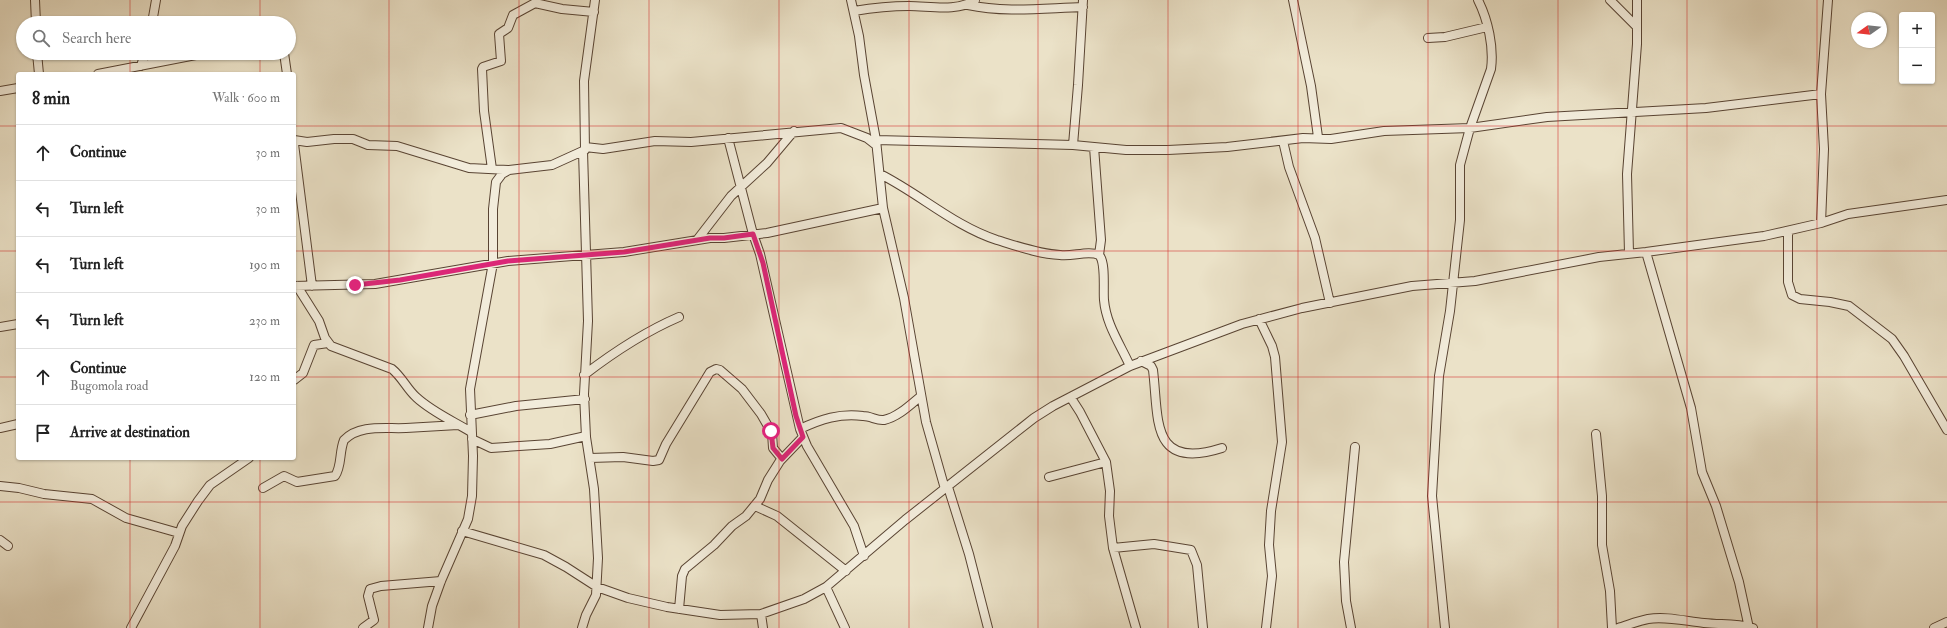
<!DOCTYPE html>
<html lang="en">
<head>
<meta charset="utf-8">
<style>
	:root { --surface:#fff; --page:#f6f6f6; --text:#222; --muted:#767676; --line:#e0e0e0 }
	body { margin:0; font-family:"IM FELL Double Pica",serif; background:var(--page); color:var(--text) }
	.controls { position:absolute; right:12px; top:12px; display:grid; overflow:hidden; border-radius:4px; box-shadow:0 1px 3px #0004 }
	.controls button { width:36px; height:36px; display:grid; place-items:center; padding:0; border:0; border-bottom:1px solid var(--line); background:var(--surface); color:var(--text); font:20px sans-serif }
	.compass { position:absolute; left:1851px; top:12px; width:36px; height:36px; border-radius:50%; background:var(--surface); box-shadow:0 1px 3px #0004; rotate:255deg }
	.stop { position:absolute; width:12px; height:12px; margin:-9px; border:3px solid #db2777; border-radius:50%; background:#fff }
	.stop.end { background:#db2777; border-color:#fff; box-shadow:0 1px 4px #0008 }
	.list { margin:0; padding:0; list-style:none }
	h2 { display:flex; justify-content:space-between; align-items:center; height:52px; margin:0; padding:0 16px; font-size:17px }
	h2 small { font-size:13px; font-weight:400; color:var(--muted) }
	.list li { display:grid; grid-template-columns:26px 1fr auto; gap:12px; align-items:center; box-sizing:border-box; height:56px; padding:0 16px; border-top:1px solid var(--line) }
	.list b { display:block; font-size:15px; white-space:nowrap }
	.list p { margin:0; font-size:13px; white-space:nowrap; color:var(--muted) }
	.list em { font-size:13px; font-style:normal; color:var(--muted) }
	.icon { flex:none; width:22px; height:22px; fill:none; stroke:currentColor; stroke-width:2; stroke-linecap:round; stroke-linejoin:round }
	.map { position:relative; flex:none; width:1947px; height:628px; overflow:hidden }
	.search { position:absolute; background:var(--surface); box-shadow:0 1px 3px #0004; left:16px; top:16px; width:280px; height:44px; display:flex; align-items:center; gap:10px; box-sizing:border-box; padding:0 14px; border-radius:22px; color:var(--muted); font-size:15px }
	.panel { position:absolute; background:var(--surface); box-shadow:0 1px 3px #0004; left:16px; top:72px; width:280px; height:388px; border-radius:4px }
	.map>svg:first-child { display:block }
	.lines { fill:none; stroke-linecap:round; stroke-linejoin:round }
	.minor-casing { stroke:#594433; stroke-width:10 }
	.minor { stroke:#f2ecdb; stroke-width:8 }
	.route { stroke:#db2777; stroke-width:5 }
	.grid { fill:none; stroke:#d62828; stroke-width:1; stroke-opacity:0.55 }
</style>
</head>
<body>
<div class="map">
<svg width="1947" height="628" viewBox="0 0 1947 628">
	<rect width="100%" height="100%" fill="#ebe2c8"/>
	<filter id="stains"><feTurbulence type="fractalNoise" baseFrequency=".005" numOctaves="4"/><feColorMatrix values="0 0 0 0 .2 0 0 0 0 .09 0 0 0 0 .02 0 0 0 .5 -.17"/></filter>
	<radialGradient id="worn" r=".72"><stop offset=".6" stop-color="#630" stop-opacity="0"/><stop offset="1" stop-color="#630" stop-opacity=".3"/></radialGradient>
	<g class="lines">
		<defs>
			<path id="minor" d="M35,0L36,23
				M851,0L859,36L864,75L876,140L883,208L904,298L926,422L945,489
				M1293,0L1311,86L1318,137
				M1610,0L1636,26
				M968,5C1005,13 1045,8 1083,7
				M854,11C872,8 890,6 909,6C930,6 957,12 975,0
				M152,23L156,0
				M1428,38L1445,37L1487,27
				M37,53L39,74
				M284,53L287,74
				M141,66L145,53
				M98,74L206,53
				M0,91L18,88
				M728,138L753,234L760,254L800,429L807,446L854,526L864,556
				M294,140L307,142L334,139H353L368,145L397,146L469,168L508,170
				M876,140L1073,145L1126,150H1168L1227,147L1303,138L1331,139L1384,131L1470,128L1547,117L1706,108L1821,94
				M1283,141L1289,167L1315,238L1330,303
				M294,144L312,286
				M1073,145L1078,85L1083,0
				M585,147L603,149L655,141L691,142L841,128L867,138L876,145
				M1094,147L1101,240L1099,255
				M492,169L484,111L482,69L483,67L501,61L499,34L508,28L513,15L535,3L562,9L594,12
				M880,174C920,194 954,226 997,240C1017,246 1039,254 1060,255C1072,257 1088,250 1099,255C1106,262 1103,289 1104,300C1106,324 1120,344 1130,366
				M1821,223L1824,149L1821,94L1828,0
				M1788,231V282L1792,295L1800,299L1830,302L1849,306L1892,339L1904,356L1947,430
				M697,240L731,196L767,163L794,131
				M1646,252L1691,408L1702,472L1716,506L1739,582L1749,628
				M1629,253L1627,174L1637,44V0
				M294,286L375,284L508,261L624,252L710,238H724L767,233L883,208
				M297,286L319,321L325,338L331,346L392,369C402,377 407,389 416,397C432,412 453,421 471,432
				M1259,319L1272,346L1275,357L1282,442L1271,511L1269,545L1272,576L1266,628
				M0,327L18,324
				M1141,361L1151,366L1153,370C1159,419 1150,471 1222,448
				M584,375C614,352 644,332 679,317
				M294,380L303,373L314,345L328,343
				M1071,398L1080,412L1106,462L1110,491L1109,516L1113,548L1136,628
				M470,415L516,406L585,399
				M0,428L18,424
				M800,429C821,419 840,413 863,416C871,416 877,421 884,420C898,417 910,405 921,396
				M1596,434L1602,496V545L1610,591L1612,628
				M472,439L491,448L550,444L586,436
				M590,458L623,457L653,461L659,460L666,444L710,372L716,369L720,370L742,389L761,414L772,433L773,448L782,459
				M1049,477L1106,462
				M0,486L19,488L44,494L92,499L126,518L179,533
				M948,487L969,554L988,628
				M263,488L284,476L297,482L335,476C342,466 339,452 344,440C360,424 385,429 406,428C423,427 441,426 458,425
				M755,506L777,516L846,571
				M462,531L544,555L566,567L597,587L628,598L667,607L720,615L761,614L804,599L826,587L905,520L1034,418L1053,406L1130,366L1242,324L1302,308L1412,286L1475,281L1599,257L1646,252L1764,236L1821,223L1848,214L1947,200
				M0,540L8,546
				M1113,548L1154,544L1191,550L1197,565L1203,628
				M826,587L845,628
				M679,609L682,576L685,569L714,545L732,526L746,516L760,499L768,480L780,461L803,437
				M761,614L763,628
				M131,628L175,546L182,526L198,501L210,485L249,458
				M363,628L374,620L368,596L370,589L381,586L441,581
				M428,628L432,606L441,581L468,519L472,496L473,456L470,389L493,263V209L496,182L502,174L509,170L552,165L585,150L584,81L595,0
				M582,628L586,615L596,595L598,558L594,489L586,437L584,394L588,321L583,151
				M1351,628L1346,601L1344,562L1355,447
				M1445,628L1432,496L1439,376L1450,311L1460,220V165L1470,128L1491,69C1494,47 1488,20 1478,0
				M1618,628C1628,625 1638,621 1648,619C1666,616 1685,621 1704,623C1722,625 1734,623 1753,628
				M1934,628L1947,622"/>
		</defs>
		<use href="#minor" class="minor-casing"/>
		<use href="#minor" class="minor"/>
	</g>
	<g class="lines">
		<path class="route" d="M355,285L400,280L508,261L624,252L710,238H724L753,234L763,263L796,416L803,437L782,459L773,448L771,431"/>
	</g>
	<path class="grid" d="M130,0V23M260,0V23M389,0V628M519,0V628M649,0V628M779,0V628M909,0V628M1038,0V628M1168,0V628M1298,0V628M1428,0V628M1558,0V628M1687,0V628M1817,0V628M130,53V74M260,53V74M0,126H18M294,126H1947M0,251H18M294,251H1947M0,377H18M294,377H1947M130,458V628M260,458V628M0,502H1947"/>
	<rect width="100%" height="100%" filter="url(#stains)"/>
	<rect width="100%" height="100%" fill="url(#worn)"/>
</svg>
<div class="controls">
<button>+</button>
<button>−</button>
</div>
<svg class="compass" viewBox="-18 -18 36 36"><path d="M0-13l5 13h-10z" fill="#e53935"/><path d="M0 13l5-13h-10z" fill="#767676"/></svg>
<div class="stop" style="left:771px;top:431px"></div>
<div class="stop end" style="left:355px;top:285px"></div>
<div class="search"><svg class="icon" aria-label="search" viewBox="0 0 24 24"><circle cx="10" cy="10" r="6"/><path d="M15 15l6 6"/></svg>Search here</div>
<section class="panel">
<h2>8 min<small>Walk · 600 m</small></h2>
<ul class="list">
<li><svg class="icon" aria-label="ahead" viewBox="0 0 24 24"><path d="M12 20V5M6 11l6-6 6 6"/></svg><div><b>Continue</b></div><em>30 m</em></li>
<li><svg class="icon" aria-label="left" viewBox="0 0 24 24"><path d="M17 20v-9H6M10 6l-5 5 5 5"/></svg><div><b>Turn left</b></div><em>30 m</em></li>
<li><svg class="icon" aria-label="left" viewBox="0 0 24 24"><path d="M17 20v-9H6M10 6l-5 5 5 5"/></svg><div><b>Turn left</b></div><em>190 m</em></li>
<li><svg class="icon" aria-label="left" viewBox="0 0 24 24"><path d="M17 20v-9H6M10 6l-5 5 5 5"/></svg><div><b>Turn left</b></div><em>230 m</em></li>
<li><svg class="icon" aria-label="ahead" viewBox="0 0 24 24"><path d="M12 20V5M6 11l6-6 6 6"/></svg><div><b>Continue</b><p>Bugomola road</p></div><em>120 m</em></li>
<li><svg class="icon" aria-label="arrive" viewBox="0 0 24 24"><path d="M6 21V4h12l-3 4 3 4H6"/></svg><div><b>Arrive at destination</b></div></li>
</ul>
</section>
</div>
</body>
</html>
